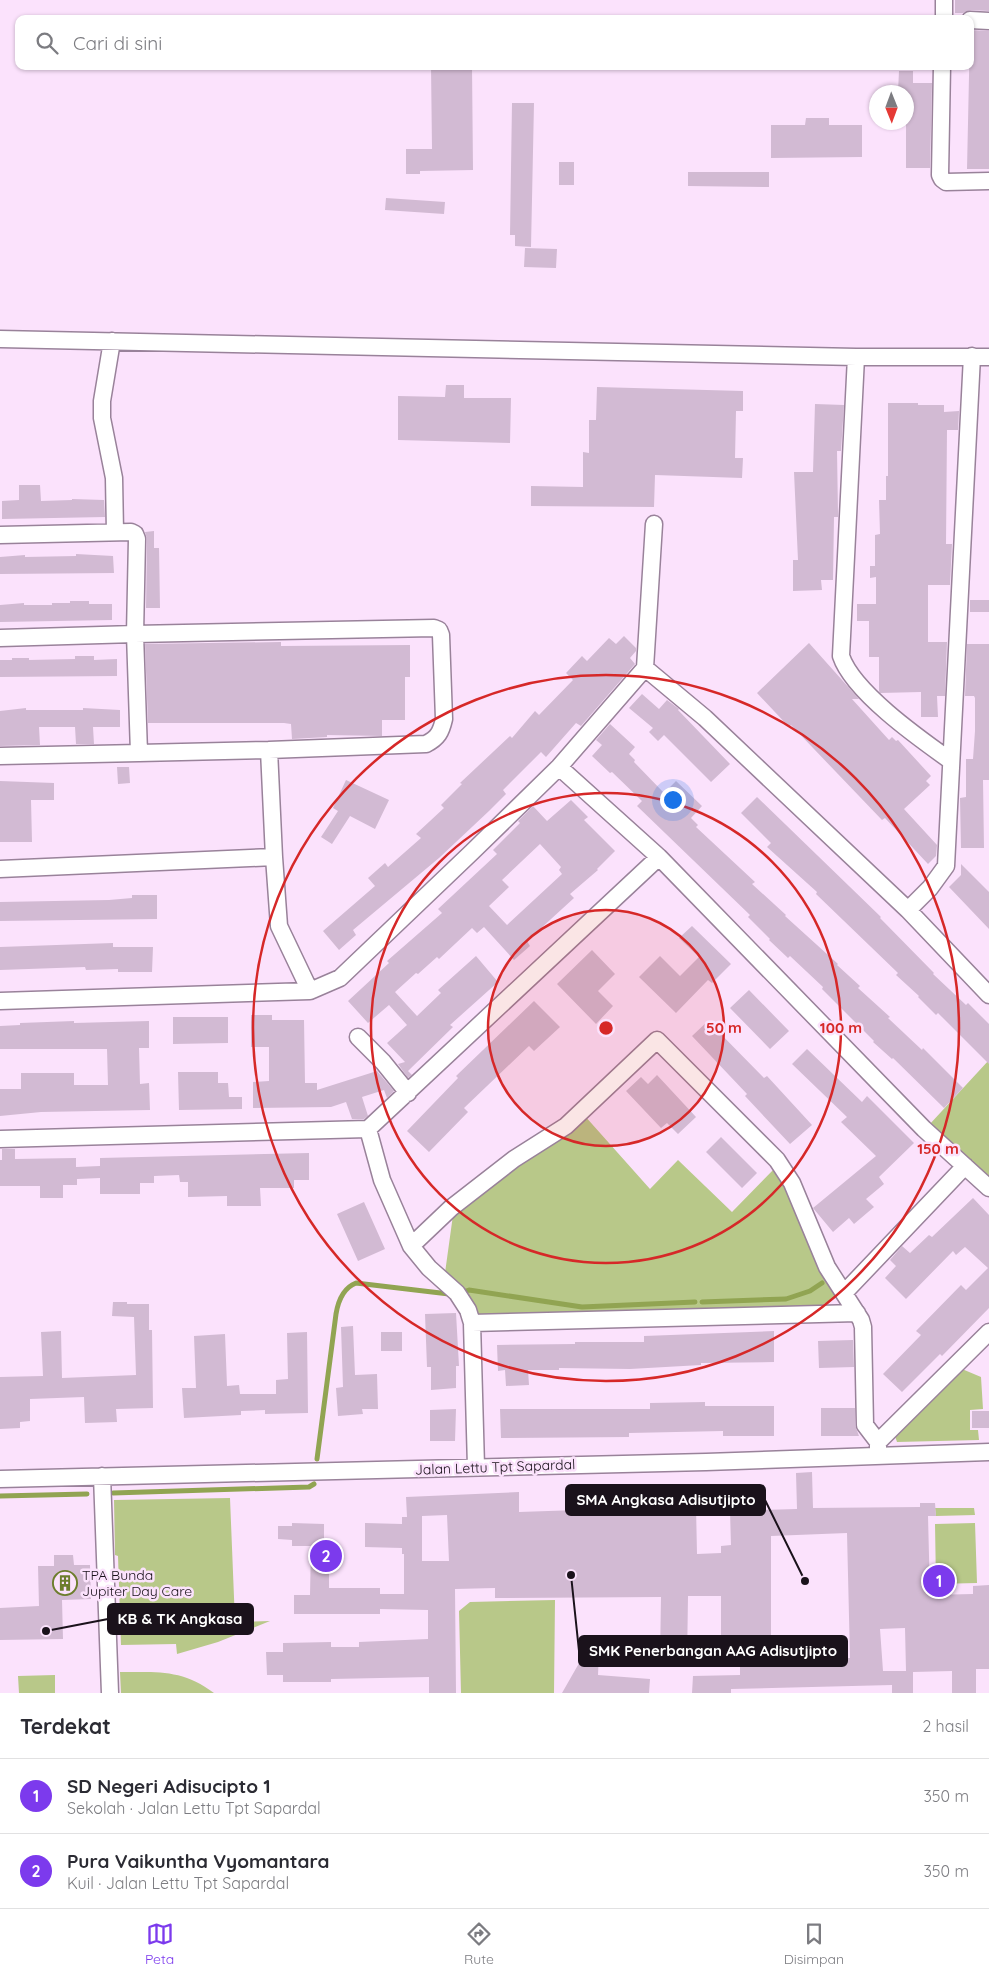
<!DOCTYPE html>
<html lang="id">
<head>
<meta charset="utf-8">
<style>
	:root { --surface:#fff; --page:#f2f2f3; --text:#2b2b33; --muted:#7c7c81; --line:#e1e1e2; --accent:#7c3aed }
	body { margin:0; font-family:Quicksand,sans-serif; background:var(--page); color:var(--text) }
	.compass { position:absolute; left:869px; top:85px; width:45px; height:45px; border-radius:50%; background:var(--surface); box-shadow:0 1px 4px #0004; rotate:179deg }
	.you { position:absolute; left:672px; top:799px; width:18px; height:18px; margin:-12px; border:4px solid #fff; border-radius:50%; background:#1a73e8; box-shadow:0 0 0 8px #1a73e833 }
	.badge { display:grid; place-items:center; width:32px; height:32px; border-radius:50%; background:var(--accent); color:#fff; font-size:16px; font-weight:700 }
	.pin { position:absolute; translate:-50% -50%; border:2px solid #fff; box-shadow:0 1px 5px #0006 }
	.list { margin:0; padding:0; list-style:none }
	h2 { display:flex; justify-content:space-between; align-items:center; height:65px; margin:0; padding:0 20px; font-size:21px }
	h2 small { font-size:16px; font-weight:400; color:var(--muted) }
	.list li { display:grid; grid-template-columns:32px 1fr auto; gap:15px; align-items:center; box-sizing:border-box; height:75px; padding:0 20px; border-top:1px solid var(--line) }
	.list b { display:block; font-size:19px; white-space:nowrap }
	.list p { margin:0; font-size:16px; white-space:nowrap; color:var(--muted) }
	.list em { font-size:16px; font-style:normal; color:var(--muted) }
	.icon { flex:none; width:28px; height:28px; fill:none; stroke:currentColor; stroke-width:2; stroke-linecap:round; stroke-linejoin:round }
	.map { position:relative; flex:none; width:989px; height:1693px; overflow:hidden }
	.search { position:absolute; background:var(--surface); box-shadow:0 1px 4px #0004; left:15px; right:15px; top:15px; height:55px; display:flex; align-items:center; gap:12px; box-sizing:border-box; padding:0 18px; border-radius:10px; color:var(--muted); font-size:19px }
	.sheet { height:215px; background:var(--surface) }
	nav { display:flex; justify-content:space-around; align-items:center; box-sizing:border-box; height:70px; border-top:1px solid var(--line); background:var(--surface); font-size:14px; color:var(--muted) }
	nav a { display:grid; justify-items:center; gap:2px }
	nav .on { color:var(--accent) }
	.map>svg:first-child { display:block }
	.green { fill:#b8c889 }
	.lines { fill:none; stroke-linecap:round; stroke-linejoin:round }
	.stream { stroke:#91a452; stroke-width:5 }
	.building { fill:#d2bad3; fill-rule:evenodd }
	.minor-casing { stroke:#99829a; stroke-width:19 }
	.minor { stroke:#fff; stroke-width:16 }
	.ring { fill:none; stroke:#d62828; stroke-width:2.5 }
	.labels { text-anchor:middle; stroke-width:5; stroke-linejoin:round; paint-order:stroke }
	.street-label { font-size:14px; fill:#1a121b; stroke:#fbe2fc }
	.poi-label { font-size:14px; fill:#1a121b; stroke:#fbe2fc; text-anchor:start }
	.centre { fill:#d62828; stroke:#fbe2fc; stroke-width:2.5 }
	.ring-label { font-size:15px; text-anchor:middle; font-weight:bold; fill:#d62828; stroke:#fbe2fc; stroke-width:5; stroke-linejoin:round; paint-order:stroke }
	.leader { fill:none; stroke:#1a121b; stroke-width:2 }
	.callout-dot { fill:#1a121b; stroke:#fbe2fc; stroke-width:2 }
	.callout { fill:#1a121b; stroke:#1a121b; stroke-width:2 }
	.callout-label { font-size:15px; text-anchor:middle; font-weight:bold; fill:#fff }
</style>
</head>
<body>
<div class="map">
<svg width="989" height="1693" viewBox="0 0 989 1693">
	<rect width="100%" height="100%" fill="#fbe2fc"/>
	<path class="green" d="M989,1060V1181L929,1125Z
		M584,1115L650,1189L678,1160L732,1212L775,1168L781,1175L835,1294L834,1298L816,1309L482,1317L478,1314L445,1273L453,1215Z
		M962,1369L981,1377L983,1409L970,1410V1430H978L979,1440L897,1442L895,1436Z
		M230,1498L235,1622L270,1621L218,1642L177,1654L176,1644L121,1645L118,1556L115,1555L114,1500Z
		M935,1508H974L975,1515L936,1516Z
		M975,1523L977,1583L936,1584L935,1524Z
		M555,1600L554,1693H461L459,1611L470,1602Z
		M120,1672C157,1672 183,1669 214,1693H121Z
		M55,1675V1693H19L18,1676Z"/>
	<g class="lines">
		<path class="stream" d="M463,1292L469,1290L582,1307L695,1302
			M702,1302L786,1299L810,1291L822,1283
			M317,1459L336,1314C338,1302 343,1288 356,1283L449,1294
			M113,1493L309,1487L314,1484
			M0,1496L87,1494"/>
	</g>
	<path class="building" d="M955,0H989V11L971,10L963,13H955Z
		M970,30L989,31V169H967Z
		M431,66H472L473,170L420,171V174H406V149H432Z
		M899,71H913V83H932L930,168H906V92H898Z
		M512,103H534L531,247L515,246V235H510Z
		M806,118H829V125H862V157L771,158V125H805Z
		M559,162H574V185H559Z
		M688,172H769V187L688,186Z
		M386,198L445,202L444,214L385,210Z
		M525,248L557,249L556,268L524,267Z
		M446,385H464V398H511L510,443L398,440V396L445,397Z
		M597,387L743,391V411H736L735,458H743L742,478L655,475L654,507L531,506V486L583,487V452L589,453V420H596Z
		M888,403H918V405H944V412L959,411L958,430H947L946,544H952L950,585H928V642H947L945,696H937L938,717H921V692L880,693L879,691V657H869V621H857V604H876V577L870,578V566H875V535L880,534L879,500H886V476H888Z
		M815,404L844,405L841,451H837L838,512V517H834L833,580H821L822,590L793,591V560H798L794,472H813Z
		M19,485H40L41,501L72,500V499L104,500L105,517L2,519V501L19,500Z
		M154,531V548H159L160,608H146L147,539L145,532Z
		M76,554L113,556L114,573L0,574V557L25,555V557L76,556Z
		M970,600H989V612H970Z
		M70,601H89V604H112V620L0,622V605L24,603V605H52V603H70Z
		M624,636L636,648V651L630,658L635,664L581,726L576,723L546,757L541,752L503,790L506,794L489,811L439,858L353,930L356,935L339,950L323,931L375,886L368,878L385,863L388,867L421,838L416,834L444,808L441,805L462,784L460,783L510,736L512,738L535,711L539,715L573,680L566,673L582,656L587,661L609,638L616,644Z
		M281,642V646L410,645V677H405V720H382V736L327,735V737L292,739L291,724L284,723H148L145,644Z
		M809,643L859,699H852L889,740L892,737L896,741L898,740L931,776L926,781L930,785L904,809L937,845L936,856L928,864L885,818L882,820L791,725L789,727L757,693Z
		M967,644H989V780H983L984,848H961L960,798L966,797V759H973L975,731V698L974,696H965Z
		M75,656H94V660L117,659V676L0,677V660H12V658H29V660L75,659Z
		M642,694L659,709L667,700L679,709L678,710L730,764L711,782L664,735L658,741L649,732L653,728L629,708Z
		M26,708V710H83V708L120,710V727H93L94,744H76L75,727H39L40,745L0,746V711Z
		M610,724L635,747L629,754L635,760L634,762L664,793L676,781L702,806L691,818L698,825L696,827L755,882L752,884L786,915L785,916L838,964L837,965L860,986L858,988L890,1017L888,1018L922,1050L923,1048L963,1088L944,1108L893,1058L892,1059L873,1042L874,1041L822,989L823,987L790,956L788,958L769,940L770,939L748,917L750,915L637,806L642,801L612,772L610,773L592,756L602,745L596,740Z
		M117,767H129L130,783L118,784Z
		M346,780L389,800L375,829L350,816L332,844L321,837L338,811L333,808Z
		M0,781L54,783V800H31L32,842H0Z
		M757,797L881,917L880,918L934,973L933,974L966,1005L968,1003L989,1024V1064L938,1013L936,1015L918,997L919,996L896,975L898,973L816,894L817,892L767,847L771,843L741,813Z
		M571,800L588,817L584,820L615,851L597,869L598,870L570,894L574,898L527,941L530,946L514,960L484,927L477,933L472,928L439,959L437,957L418,974L416,973L395,992L417,1016L441,993L438,990L476,956L498,982L450,1025L453,1027L408,1071L412,1075L408,1078L398,1064L405,1062L387,1043L407,1025L389,1005L368,1023L348,1001L389,963L387,961L442,913L438,909L497,854L493,850L520,823L518,821L533,806L547,821ZM540,844L561,867L559,870L562,874L507,925L489,906L509,887L502,880Z
		M961,864L989,892V929L949,887L961,875Z
		M132,895H157V919L0,921V902L109,900L132,898Z
		M692,926L731,964L712,983L708,980L676,1013L639,977L660,956L680,976L699,957L679,938Z
		M113,943V947H153L152,972H118V969L86,970L85,967L0,970V947Z
		M592,950L615,974L598,991L613,1006L596,1024L557,984Z
		M749,990L789,1031L770,1049L730,1008Z
		M534,1001L560,1027L534,1051L529,1046L464,1108L468,1112L429,1152L407,1131L458,1078L456,1076Z
		M251,1015H272V1020H304L305,1083H317V1090L377,1071L394,1091L387,1098L384,1090L362,1097L368,1116L364,1119H352L346,1102L331,1107L253,1108V1082L269,1081V1047H251Z
		M173,1017H228V1043L173,1044Z
		M74,1021V1023L149,1021V1048H139L140,1084L149,1083L150,1110L41,1112L0,1116V1089H21V1073H74V1085H108L107,1049H0V1026L20,1025V1023Z
		M708,1021L764,1078L767,1076L812,1125L790,1144L745,1096L747,1094L692,1036Z
		M807,1049L862,1102L867,1096L914,1143L879,1177L884,1184L866,1199L874,1207L854,1224L849,1218L833,1232L813,1208L876,1156L841,1122L847,1117L792,1064Z
		M178,1072H218V1083H228L229,1097H242V1109L179,1110Z
		M657,1075L696,1117L678,1134L667,1123L661,1128L626,1091L641,1077L648,1084Z
		M721,1137L757,1173L742,1188L706,1152Z
		M2,1149H15V1159L76,1158V1167L100,1166V1158L309,1153V1180H294V1188H260L261,1206H227V1196L188,1197V1182H180L179,1175L154,1176V1183H140V1194H100V1178L77,1179V1185H63V1198H40V1186H0V1160H2Z
		M973,1198L989,1215V1308L942,1356L940,1354L902,1392L883,1374L921,1335L916,1331L961,1285L966,1290L988,1268L965,1247L956,1255L953,1251L906,1299L885,1278L896,1266L890,1260L902,1246L910,1253L929,1235L932,1237Z
		M364,1202L385,1249L358,1261L337,1214Z
		M113,1302H127V1304H149V1330H152L153,1408L116,1409L117,1422L85,1423L84,1397L30,1399V1421L20,1422V1428L0,1429V1377L43,1376L41,1332L61,1331L62,1378L136,1375L134,1317L112,1316Z
		M456,1313L459,1366H456V1388L431,1390V1367H427L425,1314Z
		M353,1326L355,1375L377,1374L378,1409H362L363,1414L338,1416L336,1388L343,1387L341,1327Z
		M774,1331V1362L701,1363V1365L630,1369L559,1368V1370H528L529,1385L506,1386L505,1370L498,1371L497,1345L575,1344V1342H644V1336Z
		M307,1332L308,1413L265,1414V1410L241,1411V1415L184,1418L182,1388H196L194,1336L225,1334L227,1386L239,1385L240,1394H276V1380L288,1379L287,1333Z
		M381,1332H402V1351H381Z
		M853,1340L854,1367L819,1368L818,1341Z
		M705,1402V1406H774V1436H723V1431L629,1433V1437L501,1438L500,1409H650V1403Z
		M821,1408H855V1425L859,1436H821Z
		M456,1409L455,1441H430V1410Z
		M972,1411H989V1428H972Z
		M812,1472L813,1508L920,1507V1503H935L936,1516H928L930,1595L973,1594V1586L989,1585V1669H976V1693H952V1671L913,1672V1693H892V1685L731,1689V1693H692L693,1676L740,1675V1644L721,1645V1596H688L687,1662L660,1661L661,1597L495,1598V1588L455,1589L456,1693H429V1677L331,1679V1682H283V1675H267L266,1652H283V1643L331,1642V1647H359V1642L428,1639V1610L380,1609V1614H294V1595H310L311,1546H292V1540L278,1539V1526H292V1523L324,1524V1566H329V1588H380V1594H404V1554H402V1548L365,1547V1523L402,1524V1517H407L406,1497L519,1492V1512L696,1506L697,1554L721,1553V1546L731,1545L730,1511L797,1509L796,1473ZM447,1515L449,1561H422V1516ZM847,1533L850,1658L771,1659V1536ZM905,1628L906,1671H883L880,1629Z
		M54,1555H73L74,1565H90L91,1599L62,1600L63,1639L0,1640V1608L39,1606L38,1566H54Z
		M586,1651L599,1652L598,1675L650,1679L649,1693H562Z"/>
	<g class="lines">
		<defs>
			<path id="minor" d="M944,19V0
				M970,20L989,21
				M942,66L940,175L942,179L946,182L989,181
				M0,339L856,357H989
				M112,341L102,401V418L114,478L115,532
				M856,357L841,656C853,692 920,739 951,761
				M0,535L131,532L135,534L137,539L135,634L0,638
				M645,668L705,718L908,910L989,995
				M139,753L269,750
				M0,756L139,753L135,634L434,628L439,630L441,635L444,719C441,732 438,738 426,744L269,750L274,857L0,869
				M559,767L659,857
				M908,910L930,888L946,866L972,356
				M310,991L340,978L472,852L559,767L645,668L654,524
				M0,1001L310,991L279,926L274,857
				M358,1037L383,1062L408,1093
				M368,1129L382,1180L411,1246L429,1268L457,1293L468,1310L472,1323L476,1467
				M0,1139L368,1129L659,857L924,1129L989,1188
				M411,1246L451,1208L514,1159L566,1126L657,1040L777,1160L792,1183L827,1267L861,1320L863,1327L865,1425L878,1442
				M844,1293L965,1166
				M472,1323L857,1313
				M878,1451V1442L989,1332
				M102,1476L110,1693
				M0,1479L706,1462L989,1452"/>
		</defs>
		<use href="#minor" class="minor-casing"/>
		<use href="#minor" class="minor"/>
	</g>
	<circle cx="606" cy="1028" r="118" fill="#d62828" fill-opacity=".12"/>
	<g class="ring">
		<circle cx="606" cy="1028" r="118"/>
		<circle cx="606" cy="1028" r="235"/>
		<circle cx="606" cy="1028" r="353"/>
	</g>
	<defs>
		<symbol id="building-ring" viewBox="-11 -11 22 22"><circle r="9.5" fill="#fbe2fc" stroke="#6c7d2c" stroke-width="1.5"/><path d="M-4-6H4V6H1V3H-1V6H-4ZM-2.5-4.3h1.7v1.8h-1.7ZM.8-4.3h1.7v1.8H.8ZM-2.5-1h1.7V.8h-1.7ZM.8-1h1.7V.8H.8Z" fill="#6c7d2c"/></symbol>
	</defs>
	<g fill-rule="evenodd">
		<use href="#building-ring" x="51" y="1569" width="28" height="28"/>
	</g>
	<g class="labels">
		<g class="street-label">
			<text transform="translate(495 1467) rotate(-2)" y="5">Jalan Lettu Tpt Sapardal</text>
		</g>
		<g class="poi-label">
			<text x="82" y="1580">TPA Bunda<tspan x="82" dy="16">Jupiter Day Care</tspan></text>
		</g>
	</g>
	<circle cx="606" cy="1028" r="8" class="centre"/>
	<g class="ring-label">
		<text x="724" y="1033">50 m</text>
		<text x="841" y="1033">100 m</text>
		<text x="938" y="1154">150 m</text>
	</g>
	<path class="leader" d="M805 1581L765 1500M46 1631L108 1619M571 1575L579 1651"/>
	<g class="callout-dot">
		<circle cx="805" cy="1581" r="5"/>
		<circle cx="46" cy="1631" r="5"/>
		<circle cx="571" cy="1575" r="5"/>
	</g>
	<g class="callout">
		<rect x="566" y="1485" width="199" height="30" rx="5"/>
		<rect x="108" y="1604" width="145" height="30" rx="5"/>
		<rect x="579" y="1636" width="268" height="30" rx="5"/>
	</g>
	<g class="callout-label">
		<text x="666" y="1505">SMA Angkasa Adisutjipto</text>
		<text x="180" y="1624">KB &amp; TK Angkasa</text>
		<text x="713" y="1656">SMK Penerbangan AAG Adisutjipto</text>
	</g>
</svg>
<svg class="compass" viewBox="-18 -18 36 36"><path d="M0-13l5 13h-10z" fill="#e53935"/><path d="M0 13l5-13h-10z" fill="#7c7c81"/></svg>
<div class="you"></div>
<div class="pin badge" style="left:939px;top:1581px">1</div>
<div class="pin badge" style="left:326px;top:1556px">2</div>
<div class="search"><svg class="icon" aria-label="search" viewBox="0 0 24 24"><circle cx="10" cy="10" r="6"/><path d="M15 15l6 6"/></svg>Cari di sini</div>
</div>
<section class="sheet">
<h2>Terdekat<small>2 hasil</small></h2>
<ul class="list">
<li><span class="badge">1</span><div><b>SD Negeri Adisucipto 1</b><p>Sekolah · Jalan Lettu Tpt Sapardal</p></div><em>350 m</em></li>
<li><span class="badge">2</span><div><b>Pura Vaikuntha Vyomantara</b><p>Kuil · Jalan Lettu Tpt Sapardal</p></div><em>350 m</em></li>
</ul>
</section>
<nav>
<a class="on"><svg class="icon" aria-label="map" viewBox="0 0 24 24"><path d="M3 6l6-2 6 2 6-2v14l-6 2-6-2-6 2zM9 4v14M15 6v14"/></svg>Peta</a>
<a><svg class="icon" aria-label="directions" viewBox="0 0 24 24"><path d="M12 3l9 9-9 9-9-9zM9 14v-3h6M13 9l2 2-2 2"/></svg>Rute</a>
<a><svg class="icon" aria-label="saved" viewBox="0 0 24 24"><path d="M7 4h10v16l-5-4-5 4z"/></svg>Disimpan</a>
</nav>
</body>
</html>
